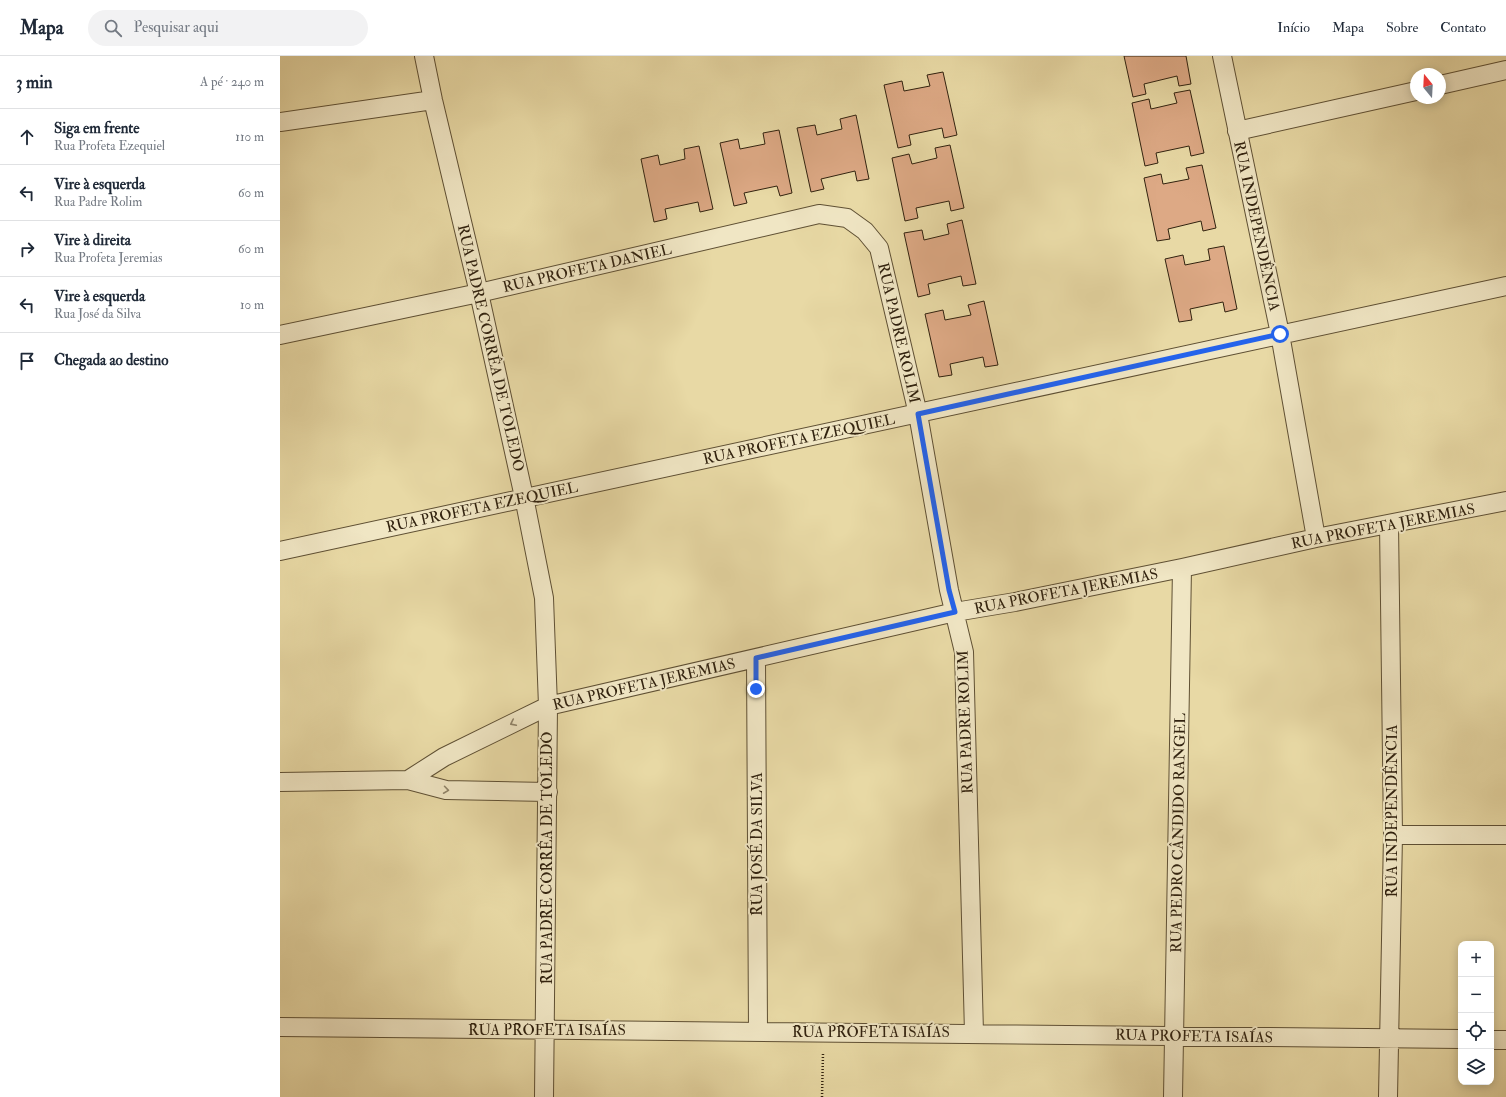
<!DOCTYPE html>
<html lang="pt">
<head>
<meta charset="utf-8">
<style>
	:root { --surface:#fff; --page:#f2f2f3; --text:#1f2937; --muted:#747a83; --line:#e0e1e3 }
	body { margin:0; font-family:"IM FELL Double Pica",serif; background:var(--page); color:var(--text) }
	.controls { position:absolute; right:12px; bottom:12px; display:grid; overflow:hidden; border-radius:8px; box-shadow:0 2px 10px #0003 }
	.controls button { width:36px; height:36px; display:grid; place-items:center; padding:0; border:0; border-bottom:1px solid var(--line); background:var(--surface); color:var(--text); font:20px sans-serif }
	.compass { position:absolute; left:1130px; top:12px; width:36px; height:36px; border-radius:50%; background:var(--surface); box-shadow:0 2px 10px #0003; rotate:342deg }
	.stop { position:absolute; width:12px; height:12px; margin:-9px; border:3px solid #2563eb; border-radius:50%; background:#fff }
	.stop.end { background:#2563eb; border-color:#fff; box-shadow:0 1px 4px #0008 }
	.list { margin:0; padding:0; list-style:none }
	h2 { display:flex; justify-content:space-between; align-items:center; height:52px; margin:0; padding:0 16px; font-size:17px }
	h2 small { font-size:13px; font-weight:400; color:var(--muted) }
	.list li { display:grid; grid-template-columns:26px 1fr auto; gap:12px; align-items:center; box-sizing:border-box; height:56px; padding:0 16px; border-top:1px solid var(--line) }
	.list b { display:block; font-size:15px; white-space:nowrap }
	.list p { margin:0; font-size:13px; white-space:nowrap; color:var(--muted) }
	.list em { font-size:13px; font-style:normal; color:var(--muted) }
	.icon { flex:none; width:22px; height:22px; fill:none; stroke:currentColor; stroke-width:2; stroke-linecap:round; stroke-linejoin:round }
	.map { position:relative; flex:none; width:1226px; height:1041px; overflow:hidden }
	header { display:flex; align-items:center; gap:24px; box-sizing:border-box; height:56px; padding:0 20px; background:var(--surface); border-bottom:1px solid var(--line) }
	header strong { font-size:19px }
	nav { display:flex; gap:22px; margin-inline-start:auto; font-size:14px }
	.search { width:280px; height:36px; background:var(--page); display:flex; align-items:center; gap:10px; box-sizing:border-box; padding:0 14px; border-radius:22px; color:var(--muted); font-size:15px }
	main { display:flex }
	aside { flex:1; background:var(--surface) }
	.map>svg:first-child { display:block }
	.building { fill:#dda985; stroke:#31220f }
	.lines { fill:none; stroke-linecap:round; stroke-linejoin:round }
	.street-casing { stroke:#5f5034; stroke-width:20 }
	.path { stroke:#31220f; stroke-width:2.5; stroke-dasharray:1 2; stroke-linecap:butt }
	.street { stroke:#f0e6c4; stroke-width:18 }
	.oneway { stroke:#90846a }
	.route { stroke:#2563eb; stroke-width:5 }
	.labels { text-anchor:middle; stroke-width:4; stroke-linejoin:round; paint-order:stroke }
	.street-label { font-size:15px; fill:#31220f; stroke:#f0e6c4 }
</style>
</head>
<body>
<header>
<strong>Mapa</strong>
<div class="search"><svg class="icon" aria-label="search" viewBox="0 0 24 24"><circle cx="10" cy="10" r="6"/><path d="M15 15l6 6"/></svg>Pesquisar aqui</div>
<nav><a>Início</a><a>Mapa</a><a>Sobre</a><a>Contato</a></nav>
</header>
<main>
<aside>
<h2>3 min<small>A pé · 240 m</small></h2>
<ul class="list">
<li><svg class="icon" aria-label="ahead" viewBox="0 0 24 24"><path d="M12 20V5M6 11l6-6 6 6"/></svg><div><b>Siga em frente</b><p>Rua Profeta Ezequiel</p></div><em>110 m</em></li>
<li><svg class="icon" aria-label="left" viewBox="0 0 24 24"><path d="M17 20v-9H6M10 6l-5 5 5 5"/></svg><div><b>Vire à esquerda</b><p>Rua Padre Rolim</p></div><em>60 m</em></li>
<li><svg class="icon" aria-label="right" viewBox="0 0 24 24"><path d="M7 20v-9h11M14 6l5 5-5 5"/></svg><div><b>Vire à direita</b><p>Rua Profeta Jeremias</p></div><em>60 m</em></li>
<li><svg class="icon" aria-label="left" viewBox="0 0 24 24"><path d="M17 20v-9H6M10 6l-5 5 5 5"/></svg><div><b>Vire à esquerda</b><p>Rua José da Silva</p></div><em>10 m</em></li>
<li><svg class="icon" aria-label="arrive" viewBox="0 0 24 24"><path d="M6 21V4h12l-3 4 3 4H6"/></svg><div><b>Chegada ao destino</b></div></li>
</ul>
</aside>
<div class="map">
<svg width="1226" height="1041" viewBox="0 0 1226 1041">
	<rect width="100%" height="100%" fill="#e8d9a5"/>
	<filter id="stains"><feTurbulence type="fractalNoise" baseFrequency=".005" numOctaves="4"/><feColorMatrix values="0 0 0 0 .2 0 0 0 0 .09 0 0 0 0 .02 0 0 0 .5 -.17"/></filter>
	<radialGradient id="worn" r=".72"><stop offset=".6" stop-color="#630" stop-opacity="0"/><stop offset="1" stop-color="#630" stop-opacity=".3"/></radialGradient>
	<path class="building" d="M844,0H906L911,28L899,30L897,20L864,28L866,38L853,41Z
		M663,16L677,79L664,82L662,72L629,79L631,89L618,92L604,29L622,25L624,35L650,30L647,19Z
		M910,34L924,97L911,100L909,90L876,97L878,107L865,110L852,47L869,43L871,53L897,47L894,37Z
		M576,59L589,123L577,125L575,115L541,123L544,133L531,136L517,72L535,69L537,79L562,73L560,63Z
		M499,74L512,137L500,140L497,130L464,137L467,147L454,150L440,87L458,83L460,93L485,88L483,77Z
		M670,89L684,152L671,155L669,145L636,152L638,162L625,165L612,102L629,98L632,108L657,102L655,92Z
		M419,90L433,153L420,156L418,146L385,153L387,163L374,166L361,103L378,99L380,109L405,103L404,93Z
		M922,109L936,172L923,175L921,165L888,173L890,183L877,185L864,122L881,118L883,128L909,123L906,112Z
		M682,164L696,228L683,230L681,220L648,228L650,238L638,241L624,177L642,174L644,184L669,178L667,168Z
		M944,190L957,253L945,256L943,246L910,253L912,264L899,266L885,203L903,199L905,209L930,204L928,193Z
		M704,245L718,309L705,311L703,301L670,308L672,319L659,321L645,258L663,254L665,264L691,259L688,249Z"/>
	<g class="lines">
		<defs>
			<path id="street" d="M144,0L153,44L199,237L244,441L264,542L268,650L264,1041
				M942,0L1000,278L1036,482
				M1160,29L1226,14
				M0,66L153,44
				M957,75L1136,35
				M0,279L199,237L539,158L567,162L585,175L599,192L638,358L669,534L684,596L694,977
				M0,495L1226,230
				M476,602L478,975
				M128,724L164,701L268,650L675,556L735,546L902,512L1036,482L1226,445
				M0,726L128,724L166,734L268,736
				M1113,779H1226
				M0,971L1181,983
				M1211,984H1226
				M893,1041L902,512
				M1108,1041L1113,779L1109,468"/>
		</defs>
		<use href="#street" class="street-casing"/>
		<path class="path" d="M542,1041L543,997"/>
		<use href="#street" class="street"/>
	</g>
	<defs><path id="oneway-chevron" d="M-2-3.5L2.5 0L-2 3.5" fill="none" stroke-width="1.6" stroke-linecap="round" stroke-linejoin="round"/></defs>
	<g class="oneway">
		<use href="#oneway-chevron" transform="translate(233 667) rotate(154)"/>
		<use href="#oneway-chevron" transform="translate(166 734) rotate(8)"/>
	</g>
	<g class="lines">
		<path class="route" d="M476,633V602L675,556L669,534L638,358L1000,278"/>
	</g>
	<g class="labels">
		<g class="street-label">
			<text transform="translate(977 170) rotate(78)" y="5">RUA INDEPENDÊNCIA</text>
			<text transform="translate(307 212) rotate(-13)" y="5">RUA PROFETA DANIEL</text>
			<text transform="translate(619 277) rotate(77)" y="5">RUA PADRE ROLIM</text>
			<text transform="translate(211 292) rotate(77)" y="5">RUA PADRE CORRÊA DE TOLEDO</text>
			<text transform="translate(519 383) rotate(-12)" y="5">RUA PROFETA EZEQUIEL</text>
			<text transform="translate(202 451) rotate(-12)" y="5">RUA PROFETA EZEQUIEL</text>
			<text transform="translate(1103 470) rotate(-11)" y="5">RUA PROFETA JEREMIAS</text>
			<text transform="translate(786 535) rotate(-11)" y="5">RUA PROFETA JEREMIAS</text>
			<text transform="translate(364 628) rotate(-13)" y="5">RUA PROFETA JEREMIAS</text>
			<text transform="translate(685 666) rotate(-92)" y="5">RUA PADRE ROLIM</text>
			<text transform="translate(1112 755) rotate(-90)" y="5">RUA INDEPENDÊNCIA</text>
			<text transform="translate(898 777) rotate(-89)" y="5">RUA PEDRO CÂNDIDO RANGEL</text>
			<text transform="translate(477 788) rotate(-90)" y="5">RUA JOSÉ DA SILVA</text>
			<text transform="translate(267 802) rotate(-90)" y="5">RUA PADRE CORRÊA DE TOLEDO</text>
			<text x="267" y="979">RUA PROFETA ISAÍAS</text>
			<text x="591" y="981">RUA PROFETA ISAÍAS</text>
			<text transform="translate(914 980) rotate(1)" y="5">RUA PROFETA ISAÍAS</text>
		</g>
	</g>
	<rect width="100%" height="100%" filter="url(#stains)"/>
	<rect width="100%" height="100%" fill="url(#worn)"/>
</svg>
<div class="controls">
<button>+</button>
<button>−</button>
<button><svg class="icon" aria-label="locate" viewBox="0 0 24 24"><circle cx="12" cy="12" r="6"/><path d="M12 2v4M12 18v4M2 12h4M18 12h4"/></svg></button>
<button><svg class="icon" aria-label="layers" viewBox="0 0 24 24"><path d="M12 4l9 5-9 5-9-5zM3 14l9 5 9-5"/></svg></button>
</div>
<svg class="compass" viewBox="-18 -18 36 36"><path d="M0-13l5 13h-10z" fill="#e53935"/><path d="M0 13l5-13h-10z" fill="#747a83"/></svg>
<div class="stop" style="left:1000px;top:278px"></div>
<div class="stop end" style="left:476px;top:633px"></div>
</div>
</main>
</body>
</html>
